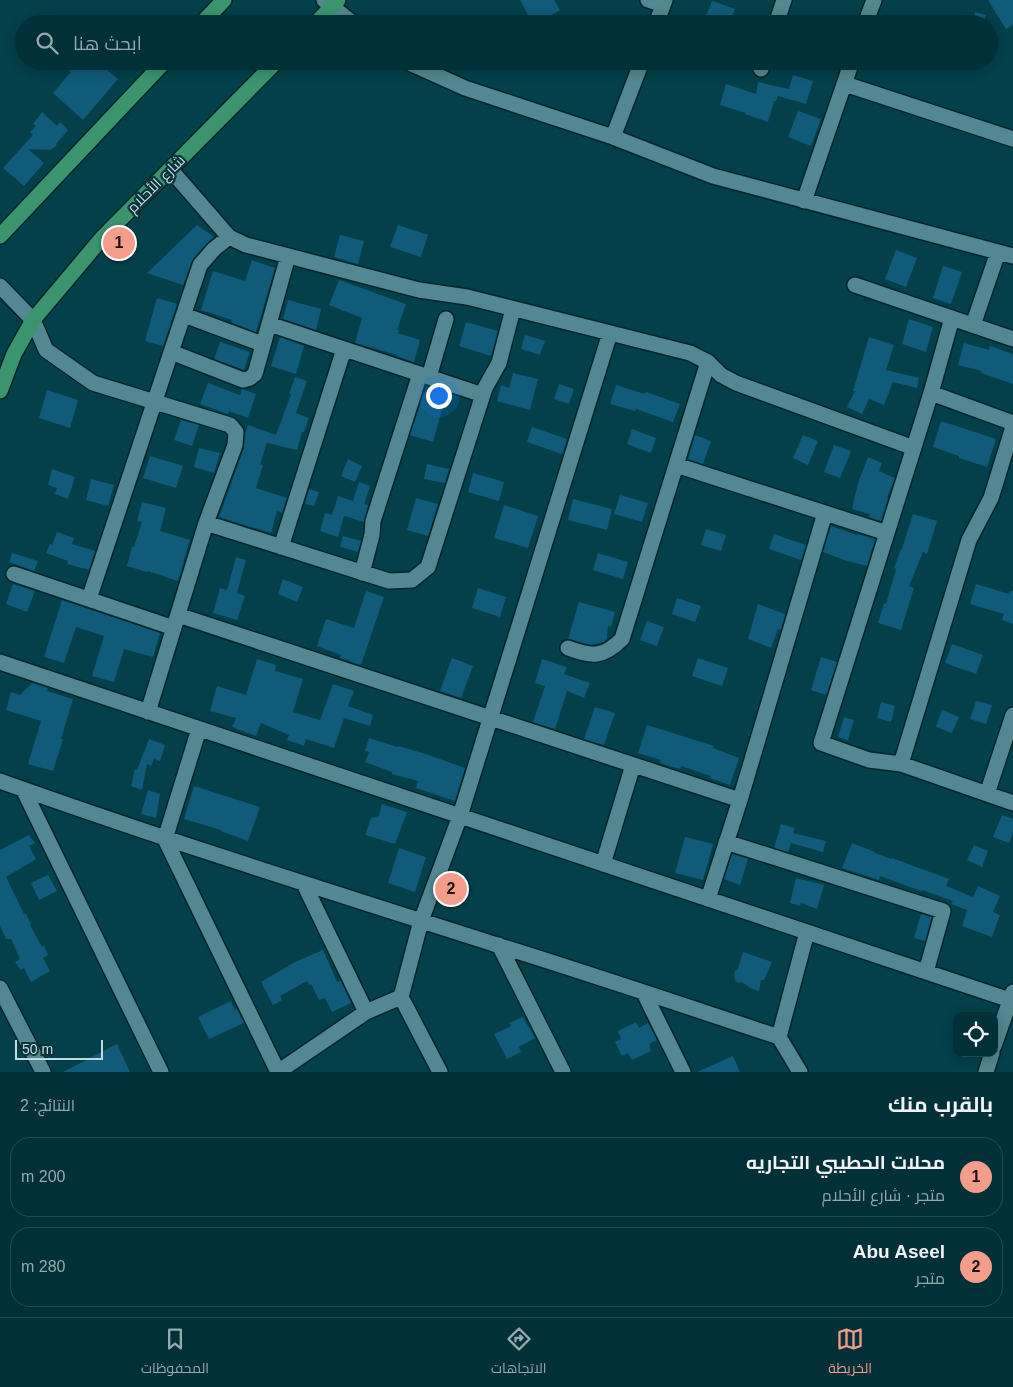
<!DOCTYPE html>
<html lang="ar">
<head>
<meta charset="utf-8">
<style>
	:root { --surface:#023038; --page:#0c3840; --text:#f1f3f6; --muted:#96a9ae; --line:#234b53; --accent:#f49d8b }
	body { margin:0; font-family:Helvetica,Cairo,sans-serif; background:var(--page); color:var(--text); direction:rtl }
	.controls { position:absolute; right:15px; bottom:15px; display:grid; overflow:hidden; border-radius:10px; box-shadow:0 2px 12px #0003 }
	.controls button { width:45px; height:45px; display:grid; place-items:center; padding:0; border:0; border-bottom:1px solid var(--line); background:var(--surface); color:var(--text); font:25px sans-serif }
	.scale { position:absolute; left:15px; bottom:12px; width:88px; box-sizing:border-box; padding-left:5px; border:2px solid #c0dbe0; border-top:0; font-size:14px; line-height:18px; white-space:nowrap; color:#c0dbe0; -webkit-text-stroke:4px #0a343c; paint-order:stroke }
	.you { position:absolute; left:438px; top:395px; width:18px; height:18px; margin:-12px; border:4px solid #fff; border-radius:50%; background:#1a73e8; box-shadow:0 0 0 8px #1a73e833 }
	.badge { display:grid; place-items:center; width:32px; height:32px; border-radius:50%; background:var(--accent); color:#111; font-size:16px; font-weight:700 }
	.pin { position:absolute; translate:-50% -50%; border:2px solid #fff; box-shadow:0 1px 5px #0006 }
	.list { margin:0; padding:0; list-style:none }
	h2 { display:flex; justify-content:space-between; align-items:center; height:65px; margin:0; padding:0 20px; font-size:21px }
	h2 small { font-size:16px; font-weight:400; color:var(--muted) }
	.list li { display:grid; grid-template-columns:32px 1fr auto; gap:15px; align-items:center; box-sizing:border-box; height:80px; margin:0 10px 10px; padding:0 10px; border:1px solid var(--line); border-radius:20px }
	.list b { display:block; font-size:19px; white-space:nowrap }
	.list p { margin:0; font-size:16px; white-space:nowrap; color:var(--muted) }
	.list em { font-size:16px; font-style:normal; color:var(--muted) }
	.icon { flex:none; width:28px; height:28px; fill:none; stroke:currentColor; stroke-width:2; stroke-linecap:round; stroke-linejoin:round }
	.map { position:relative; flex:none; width:1013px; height:1072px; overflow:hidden; direction:ltr }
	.search { position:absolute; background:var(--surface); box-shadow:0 2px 12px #0003; left:15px; right:15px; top:15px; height:55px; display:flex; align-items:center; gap:12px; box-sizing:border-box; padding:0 18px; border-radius:28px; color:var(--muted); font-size:19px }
	.sheet { height:245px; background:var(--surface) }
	nav { display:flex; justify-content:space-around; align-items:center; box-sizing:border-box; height:70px; border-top:1px solid var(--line); background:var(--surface); font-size:14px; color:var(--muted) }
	nav a { display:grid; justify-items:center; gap:2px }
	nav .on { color:var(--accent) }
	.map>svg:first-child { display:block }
	.building { fill:#105b79 }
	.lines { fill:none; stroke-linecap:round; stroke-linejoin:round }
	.minor-casing { stroke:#072429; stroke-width:18 }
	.major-casing { stroke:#072429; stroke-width:18 }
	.minor { stroke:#538791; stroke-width:15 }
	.major { stroke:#3a956f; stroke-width:15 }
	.labels { text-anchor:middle; stroke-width:4.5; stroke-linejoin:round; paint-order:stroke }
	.street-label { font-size:15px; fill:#c0dbe0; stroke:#0a343c }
</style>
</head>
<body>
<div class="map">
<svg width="1013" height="1072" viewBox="0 0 1013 1072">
	<rect width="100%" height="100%" fill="#03404a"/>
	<path class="building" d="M520,0H554L560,10L536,24H533Z
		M988,0H1013V25L1006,29Z
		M712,1L735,9L729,24H717L705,19Z
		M975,12L986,15L983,24H972Z
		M58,61H96L118,79L83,120L53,93L71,72Z
		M793,75L813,81L806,104L778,96L776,101H774L768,122L745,114L746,113L720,105L726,84L756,94L758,82L789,89Z
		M798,111L821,119L811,146L788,137Z
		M42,112L57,126L60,122L68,130L57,143L56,146L50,150L28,149L44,163L24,186L3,168L33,135L30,132L36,126L33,124Z
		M197,225L214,237L207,243L193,259L183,285L147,273Z
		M398,225L428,235L421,257L390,247Z
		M340,235L364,241L358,264L334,257Z
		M896,250L917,258L906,287L885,279Z
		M252,260L275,268L256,332L231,322L232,320L201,310L213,271L245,281Z
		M943,266L962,272L951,304L933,298Z
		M339,280L406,304L397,330H399L398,333L420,340L414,362L396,356L397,355L355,343L362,318L329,305Z
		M157,298L177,304L163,346L145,341Z
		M288,300L321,309L316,330L283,319Z
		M909,319L933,327L926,352L902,344Z
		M466,322L498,331L491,356L459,346Z
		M525,335L545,341L540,355L521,349Z
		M280,337L304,346L296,374L271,366Z
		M869,337L894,345L886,370L919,378L917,388L893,382L884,405L869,399L862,414L847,407L855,391H853Z
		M220,342L250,352L244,370L214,359Z
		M964,343L989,350L990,346L1013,354V384L981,373L982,371L958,365Z
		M513,373L538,379L530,410L497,401L501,385L509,388Z
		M295,377L307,381L296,413L309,418L304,432H302L297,450L267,443L260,464L263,465L256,488L287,498L282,513L277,511L271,533L219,517L244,448L245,434L248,425L276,435L291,394H289Z
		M208,383L240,395L242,389L256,394L248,418L229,411L228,414L200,404Z
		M559,384L574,389L569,404L554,399Z
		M616,385L645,394L646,392L680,404L673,422L636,409L635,411L610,404Z
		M47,390L78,400L70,428L39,418Z
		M424,392L445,398L433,442L410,435Z
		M181,420L199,425L192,446L174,440Z
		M941,421L996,439L987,467L959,458V456L933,447Z
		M532,427L567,439L562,454L527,442Z
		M632,429L656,438L651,453L627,444Z
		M695,435L711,441L703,464L688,459Z
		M803,435L818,441L808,465L793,458Z
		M834,445L851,451L840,478L824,472Z
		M199,448L220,453L214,473L194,467Z
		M150,456L183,466L176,488L143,478Z
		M868,457L882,463L879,471L895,478L887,498H888L881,521L869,517L870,514L852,509L858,483Z
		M348,459L362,466L355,482L341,476Z
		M427,464L449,469L445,483L424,479Z
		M52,469L75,477L68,499L55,494L57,488L48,485Z
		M473,473L504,482L499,501L468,492Z
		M91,479L114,485L108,506L86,500Z
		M359,482L370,486L364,504L368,505L364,522L344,516L338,537L320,531L325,513L332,515L338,496L353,501Z
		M309,489L319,492L314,506L305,504Z
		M620,495L648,503L642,522L614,514Z
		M416,498L438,504L428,536L407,530Z
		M573,499L612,509L607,530L568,520Z
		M142,502L166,508L160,531L190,540L178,581L148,571L147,572L127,566L132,547H134L142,522L137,521Z
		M504,505L538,516L528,548L494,538Z
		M913,514L937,521L927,554L923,552L909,586L914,588L901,630L878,623L884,603L886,604L896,569L894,568L901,549H902Z
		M831,526L857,535V534L875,539L867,566L844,560L823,552Z
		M706,529L726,535L721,551L701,545Z
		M57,532L74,538L72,544L95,551L89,570L67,564L68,561L46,553L50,544L52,545Z
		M774,534L806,545L801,560L769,549Z
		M343,536L361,541L358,552L340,547Z
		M12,553L38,561L34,571L9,562Z
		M598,553L628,562L623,579L593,570Z
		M236,557L246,560L237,593L245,596L237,620L213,613L220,588L227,590Z
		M283,579L303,587L297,602L278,594Z
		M13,584L35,591L27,612L6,604Z
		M976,584L1009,594L1010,591H1013V624L1002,620L1004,614L970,604Z
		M478,588L506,597L500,617L472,608Z
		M366,591L384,597L361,665L340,658L341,655L317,646L326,619L354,628Z
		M677,598L701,606L695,622L672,614Z
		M62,600L160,633L153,657L124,649L114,682L92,676L104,636L76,627L64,663L44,657Z
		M579,602L615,612L611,627L608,626L607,638L604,642L591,645L568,639Z
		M758,604L785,614L781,630L778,629L771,648L748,639Z
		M647,621L664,627L657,646L640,640Z
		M952,644L983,655L976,674L945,663Z
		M821,657L837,662L826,695L811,690Z
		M452,658L473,666L461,698L440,691Z
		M698,658L728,668L722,686L692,676Z
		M257,659L276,665L275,671L303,679L293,712L320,720L333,684L354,691L348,706L373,715L370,726L344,718L334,748L306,739L304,746L287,740L289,735L261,723L256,736L232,727L236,718L210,711L217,686L246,695Z
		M542,659L567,667L564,674L590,683L584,698L567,691L555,729L533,722L545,686L535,683Z
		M32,683L48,688L47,691L73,699L61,739H63L53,771L28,764L41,721L6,710L11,692L20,695Z
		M976,701L992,705L986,724L970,719Z
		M881,702L895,706L891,722L877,718Z
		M595,707L615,713L604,745L584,739Z
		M942,710L959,717L952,733L936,727Z
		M844,717L854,720L848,740L838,737Z
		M647,725L714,746L713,748L739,758L730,785L710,778L711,776L681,766L680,769L660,763L661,760L638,753Z
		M369,738L397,747L398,746L426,754L465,768L455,801L416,788L418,781L392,774V772L365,762L369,752L365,751Z
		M149,739L165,745L160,761L154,759L151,766L147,764L142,790L131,786L135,769L137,770Z
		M194,786L260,807L248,841L221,831V830L184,819Z
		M148,790L160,794L156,818L141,814Z
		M382,804L407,812L395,844L365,835L371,818L379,816Z
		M1002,815L1013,819V833L1009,843L993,837Z
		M781,824L795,828L793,833L826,841L823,852L791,843L788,852L774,848Z
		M29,835L35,843L29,846L36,859L6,877L24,914H26L31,924L30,925L42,947L44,946L48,955L43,958L50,971L31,982L24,968L21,970L15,962L20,959L11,939H6L0,926V850Z
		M685,837L713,844L703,880L675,873Z
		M852,843L875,852V853L891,859L892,858L949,879L946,886L973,897L978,886L1000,896L993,912L1000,915L992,937L962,926L967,910L951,904L953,901L922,890V891L910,887L880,876L879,880L842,868Z
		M974,845L988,851L982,867L967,860Z
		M399,848L426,857L415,892L388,883Z
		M732,854L748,859L740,885L724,879Z
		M48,875L57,891L39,900L31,883Z
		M796,878L824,885L817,909L801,903L800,906L790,903Z
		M921,914L932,917L925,941L914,938Z
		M323,950L337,982L341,981L351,1003L332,1012L325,998L319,1000L311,984L309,985L307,981L280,996L282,1000L273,1005L261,982L295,962Z
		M743,952L772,962L764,980H761L759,991L750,988L742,982L738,983L735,980L734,975L735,971L738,969Z
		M231,1001L235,1010L237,1009L244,1023L209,1039L198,1017Z
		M523,1017L535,1038L519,1047L521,1052L507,1059L494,1034L511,1026L509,1023Z
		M636,1022L639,1028L648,1023L657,1040L649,1044L651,1051L632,1060L628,1053L622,1056L615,1042L621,1039L618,1031Z
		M117,1044L130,1072H63Z
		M733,1056L740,1072H697Z"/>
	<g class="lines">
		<defs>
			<path id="minor" d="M324,0L354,24
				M648,0L663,5
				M656,24L665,0
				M776,24L784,0
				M865,24L874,0
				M405,61L465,88L613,137L713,176L1013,256
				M761,69L764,61
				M845,84L1013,139
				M613,137L642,61
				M170,169L229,237L246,245L419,290L467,297L690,353L708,362L721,375L736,383L914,448
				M804,201L852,61
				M855,285L1013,339
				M0,286L33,320L46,350L93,383L230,425L236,432L235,445L206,523L148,712
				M184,315L262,344
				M952,318L931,393L821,743L869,760L901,764L1013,803
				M269,324L483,395
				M973,325L998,252
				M171,352L243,380L250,378L255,374L288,256
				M429,377L446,319
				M931,393L1013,423
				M676,465L887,533
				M206,523L389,581L412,580L428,567L485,388L499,363L513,309
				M281,547L344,349
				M362,573L372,535L373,521L420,374
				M14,574L174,628
				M89,599L200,265L214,249L229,237
				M178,615L740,800
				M568,648C592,657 603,658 622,639L708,362
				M0,662L1010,1000
				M199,729L165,839L278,1072
				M901,764L969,540L991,498L1013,427
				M0,781C165,840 331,892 497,945C591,974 685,1006 779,1037L800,1072
				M23,789L161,1072
				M987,794L1013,715
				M726,842L943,911L926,972
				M603,864L633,765
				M304,884L366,1012
				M708,899L740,800L825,513
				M499,945L563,1072
				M0,988L43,1072
				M644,993L683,1072
				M779,1037L807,932
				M994,1046L1013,992
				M278,1072L366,1012L401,997
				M440,1072L401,997L421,921L460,816L610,333
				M986,1072L992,1053"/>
			<path id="major" d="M201,24L224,0
				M315,24L338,0
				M0,236L165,61
				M0,391L14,354L33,320L102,238L277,61"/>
		</defs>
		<use href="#minor" class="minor-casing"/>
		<use href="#major" class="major-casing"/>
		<use href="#minor" class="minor"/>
		<use href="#major" class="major"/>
	</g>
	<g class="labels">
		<g class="street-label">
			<text transform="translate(156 184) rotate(-45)" y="5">شارع الأحلام</text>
		</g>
	</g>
</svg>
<div class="controls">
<button><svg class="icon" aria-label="locate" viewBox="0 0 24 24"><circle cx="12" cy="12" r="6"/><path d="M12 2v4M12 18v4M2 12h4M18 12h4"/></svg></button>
</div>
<div class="scale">50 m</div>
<div class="you"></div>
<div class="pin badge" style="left:119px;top:243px">1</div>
<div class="pin badge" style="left:451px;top:889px">2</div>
<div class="search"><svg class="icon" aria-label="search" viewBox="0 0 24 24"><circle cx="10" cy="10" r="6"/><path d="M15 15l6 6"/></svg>ابحث هنا</div>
</div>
<section class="sheet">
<h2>بالقرب منك<small>النتائج: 2</small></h2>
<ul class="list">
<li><span class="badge">1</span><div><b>محلات الحطيبي التجاريه</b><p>متجر · شارع الأحلام</p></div><em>200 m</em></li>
<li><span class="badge">2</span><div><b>Abu Aseel</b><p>متجر</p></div><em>280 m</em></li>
</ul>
</section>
<nav>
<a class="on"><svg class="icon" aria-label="map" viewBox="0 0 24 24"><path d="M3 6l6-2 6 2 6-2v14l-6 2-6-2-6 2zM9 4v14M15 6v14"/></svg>الخريطة</a>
<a><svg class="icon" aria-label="directions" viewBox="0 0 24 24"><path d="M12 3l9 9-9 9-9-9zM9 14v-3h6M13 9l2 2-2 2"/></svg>الاتجاهات</a>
<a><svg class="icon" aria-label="saved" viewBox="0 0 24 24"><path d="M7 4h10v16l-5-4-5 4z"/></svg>المحفوظات</a>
</nav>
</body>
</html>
